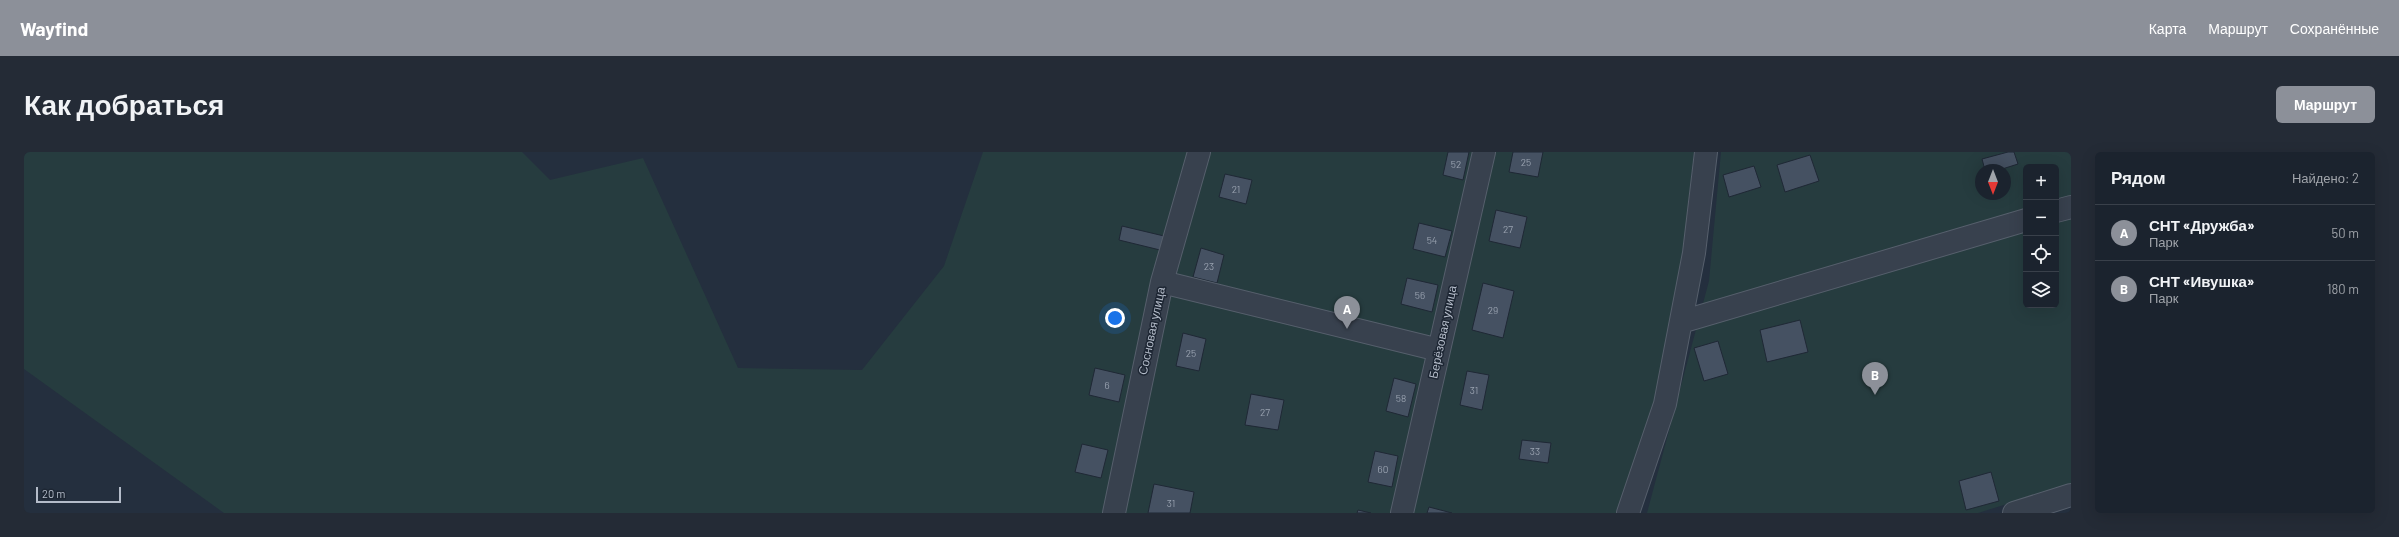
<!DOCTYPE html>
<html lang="ru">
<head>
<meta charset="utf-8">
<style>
	:root { --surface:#1b232e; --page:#242b36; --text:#f1f3f6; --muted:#a0a4aa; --line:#39404a; --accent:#8c9099 }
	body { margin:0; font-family:Barlow,sans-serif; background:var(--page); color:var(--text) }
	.controls { position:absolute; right:12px; top:12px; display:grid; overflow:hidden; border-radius:6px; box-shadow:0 4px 16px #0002 }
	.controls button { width:36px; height:36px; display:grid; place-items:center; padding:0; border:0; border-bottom:1px solid var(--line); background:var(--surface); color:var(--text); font:20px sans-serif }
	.compass { position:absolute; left:1951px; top:12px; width:36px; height:36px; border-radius:50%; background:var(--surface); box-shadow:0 4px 16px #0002; rotate:180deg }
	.scale { position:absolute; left:12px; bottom:10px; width:85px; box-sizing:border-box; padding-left:4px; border:2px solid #b4bcc9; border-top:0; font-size:11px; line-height:14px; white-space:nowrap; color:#b4bcc9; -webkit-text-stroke:3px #1d2633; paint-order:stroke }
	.you { position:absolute; left:1091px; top:166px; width:14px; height:14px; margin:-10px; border:3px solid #fff; border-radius:50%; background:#1a73e8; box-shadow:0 0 0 6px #1a73e833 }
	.badge { display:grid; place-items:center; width:26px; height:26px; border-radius:50%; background:var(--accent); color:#fff; font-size:13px; font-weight:700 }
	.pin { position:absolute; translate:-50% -33px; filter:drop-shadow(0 1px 2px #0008) }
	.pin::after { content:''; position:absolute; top:21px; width:14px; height:12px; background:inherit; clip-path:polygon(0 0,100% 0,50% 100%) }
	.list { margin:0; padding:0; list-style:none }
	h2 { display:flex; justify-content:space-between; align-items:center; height:52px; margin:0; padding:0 16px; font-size:17px }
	h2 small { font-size:13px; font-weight:400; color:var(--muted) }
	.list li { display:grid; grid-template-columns:26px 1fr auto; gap:12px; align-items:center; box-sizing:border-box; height:56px; padding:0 16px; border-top:1px solid var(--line) }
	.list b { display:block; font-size:15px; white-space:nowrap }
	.list p { margin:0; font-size:13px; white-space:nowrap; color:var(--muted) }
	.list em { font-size:13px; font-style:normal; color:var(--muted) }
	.icon { flex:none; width:22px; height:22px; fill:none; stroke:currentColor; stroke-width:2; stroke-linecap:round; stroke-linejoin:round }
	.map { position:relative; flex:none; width:2047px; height:361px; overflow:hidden; border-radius:6px }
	header { display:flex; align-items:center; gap:24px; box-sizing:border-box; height:56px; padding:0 20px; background:var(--accent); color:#fff }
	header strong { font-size:19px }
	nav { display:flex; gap:22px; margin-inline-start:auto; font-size:14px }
	.intro { display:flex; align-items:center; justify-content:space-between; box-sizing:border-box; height:96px; padding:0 24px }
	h1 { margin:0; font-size:28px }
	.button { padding:10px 18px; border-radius:6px; background:var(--accent); color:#fff; font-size:14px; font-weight:700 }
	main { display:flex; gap:24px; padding:0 24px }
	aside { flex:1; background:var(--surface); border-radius:6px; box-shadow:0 4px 16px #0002 }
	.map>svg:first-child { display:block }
	.green { fill:#263c3f; fill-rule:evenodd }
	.building { fill:#455162; stroke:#1f2835 }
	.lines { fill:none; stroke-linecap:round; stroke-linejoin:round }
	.minor-casing { stroke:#565f6c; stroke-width:24 }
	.minor { stroke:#38414e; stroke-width:22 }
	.labels { text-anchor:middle; stroke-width:3; stroke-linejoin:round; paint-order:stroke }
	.number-label { font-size:10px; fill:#98a1af }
	.street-label { font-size:12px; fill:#b4bcc9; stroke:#1d2633 }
</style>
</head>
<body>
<header>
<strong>Wayfind</strong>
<nav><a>Карта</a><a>Маршрут</a><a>Сохранённые</a></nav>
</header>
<div class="intro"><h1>Как добраться</h1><a class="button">Маршрут</a></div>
<main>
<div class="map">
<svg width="2047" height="361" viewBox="0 0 2047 361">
	<rect width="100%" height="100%" fill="#242f3e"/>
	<path class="green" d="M0,0H498L526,28L619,6L714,216L838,218L920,114L959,0H1670L1659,102L1631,251L1593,361H200L0,217Z
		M1697,0H2047V332L1954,361H1623L1685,129ZM2002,15H2032V153H2002ZM1957,18H1981V42H1957Z"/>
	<path class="building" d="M1424,0H1445L1439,28L1419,23Z
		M1489,0H1519L1514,25L1485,20Z
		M1984,0H1990L1994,12L1975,18H1961L1958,7Z
		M1786,3L1795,29L1761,40L1753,13Z
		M1730,14L1737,35L1705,45L1699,23Z
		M1201,22L1228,28L1222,52L1195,45Z
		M1472,58L1503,65L1496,96L1465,89Z
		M1395,71L1428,79L1421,105L1389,97Z
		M1098,74L1140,84L1136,98L1095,88Z
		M1177,96L1200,103L1193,131L1169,125Z
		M1383,126L1414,133L1408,160L1377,152Z
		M1459,131L1490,139L1479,186L1448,178Z
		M1776,168L1784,200L1743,210L1736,178Z
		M1159,181L1182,187L1175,219L1152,214Z
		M1694,189L1704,222L1680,229L1670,196Z
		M1071,216L1101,223L1095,250L1065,243Z
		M1443,219L1465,223L1458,258L1436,253Z
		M1370,226L1392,232L1384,265L1362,259Z
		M1227,242L1260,248L1254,278L1221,273Z
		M1498,288L1527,291L1524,311L1495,307Z
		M1058,292L1084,298L1077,326L1051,320Z
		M1351,299L1374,304L1368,335L1344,330Z
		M1967,320L1975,349L1942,358L1935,329Z
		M1130,332L1170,340L1166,361H1124Z
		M1405,355L1428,361H1403Z
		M1334,358L1347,361H1333Z"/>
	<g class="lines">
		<defs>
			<path id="minor" d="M2032,59L2047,55
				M1138,130L1415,198
				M1657,170L2002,68
				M1090,361L1138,130L1175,0
				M1378,361L1460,0
				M1604,361L1641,252L1670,101L1682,0
				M1990,361L2047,343"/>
		</defs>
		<use href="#minor" class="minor-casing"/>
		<use href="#minor" class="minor"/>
	</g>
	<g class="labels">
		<g class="number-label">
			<text x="1502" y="14">25</text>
			<text x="1432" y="16">52</text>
			<text x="1212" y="41">21</text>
			<text x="1484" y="81">27</text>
			<text x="1408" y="92">54</text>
			<text x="1185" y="118">23</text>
			<text x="1396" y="147">56</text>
			<text x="1469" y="162">29</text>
			<text x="1167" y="205">25</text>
			<text x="1083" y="237">6</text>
			<text x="1450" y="242">31</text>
			<text x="1377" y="250">58</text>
			<text x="1241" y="264">27</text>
			<text x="1511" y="303">33</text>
			<text x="1359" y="321">60</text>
			<text x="1147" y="355">31</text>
		</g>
		<g class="street-label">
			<text transform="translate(1128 179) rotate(-78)" y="4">Сосновая улица</text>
			<text transform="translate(1419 180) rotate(-78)" y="4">Берёзовая улица</text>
		</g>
	</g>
</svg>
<div class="controls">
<button>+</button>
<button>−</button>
<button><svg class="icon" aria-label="locate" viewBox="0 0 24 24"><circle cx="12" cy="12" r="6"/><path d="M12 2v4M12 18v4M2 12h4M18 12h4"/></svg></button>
<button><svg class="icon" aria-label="layers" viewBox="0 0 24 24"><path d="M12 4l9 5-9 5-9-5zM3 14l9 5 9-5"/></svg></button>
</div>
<svg class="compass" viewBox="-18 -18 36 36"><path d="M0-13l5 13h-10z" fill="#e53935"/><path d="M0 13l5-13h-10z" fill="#a0a4aa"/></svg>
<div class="scale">20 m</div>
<div class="you"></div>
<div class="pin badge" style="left:1323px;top:177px">A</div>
<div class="pin badge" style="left:1851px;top:243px">B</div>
</div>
<aside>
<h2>Рядом<small>Найдено: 2</small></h2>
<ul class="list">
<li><span class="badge">A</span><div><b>СНТ «Дружба»</b><p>Парк</p></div><em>50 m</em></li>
<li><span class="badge">B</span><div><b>СНТ «Ивушка»</b><p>Парк</p></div><em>180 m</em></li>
</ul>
</aside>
</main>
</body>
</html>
